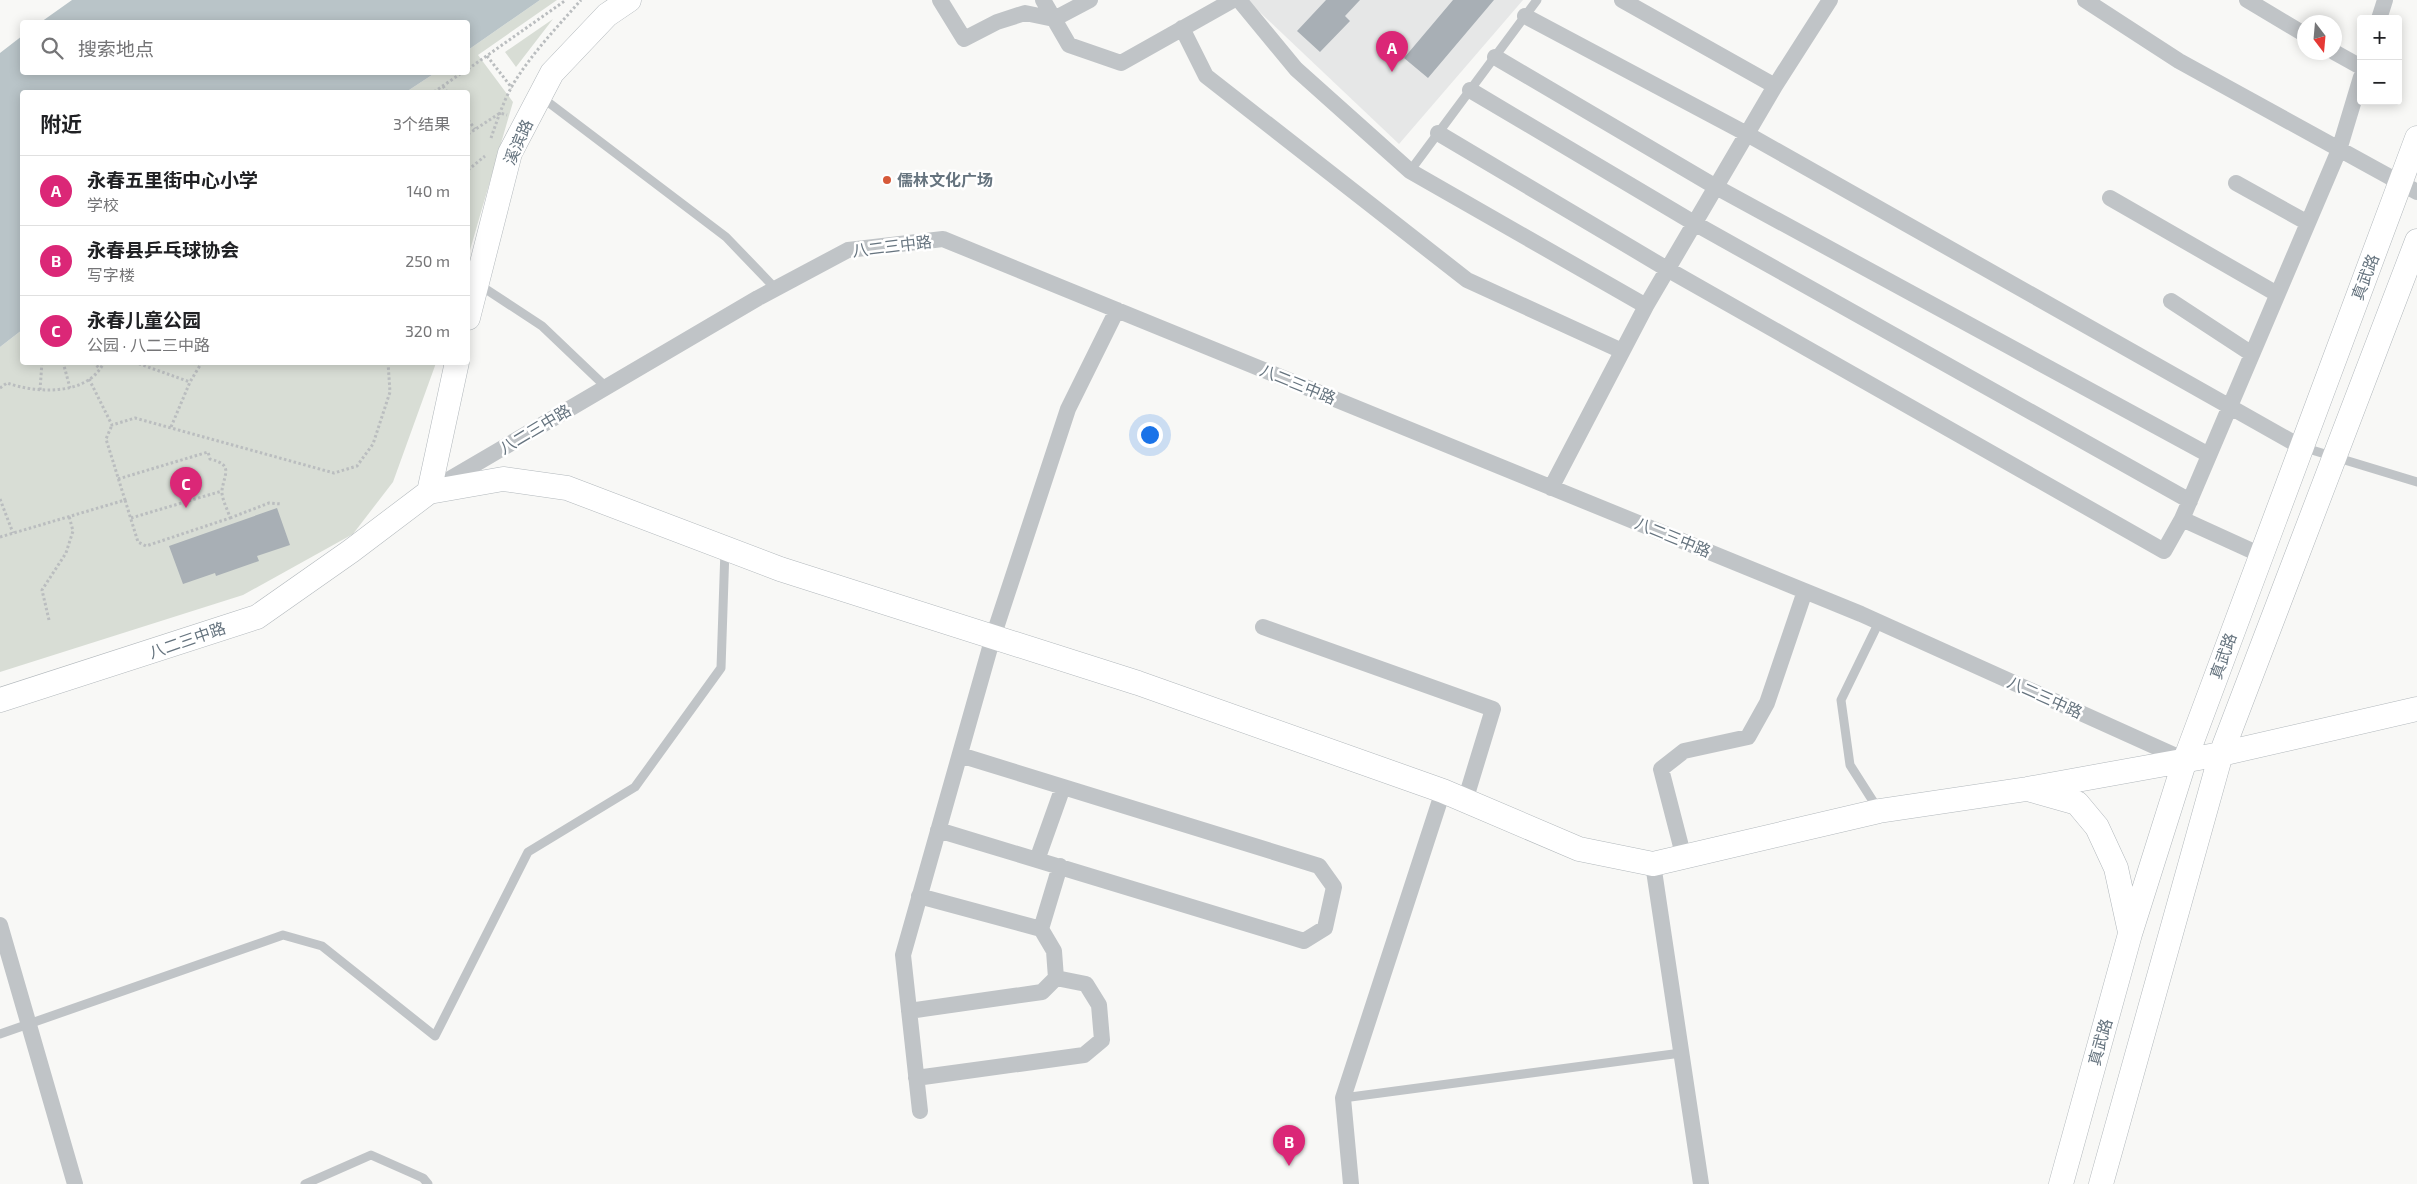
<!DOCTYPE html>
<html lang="zh">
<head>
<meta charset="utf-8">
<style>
	:root { --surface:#fff; --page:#f2f2f2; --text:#202124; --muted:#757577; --line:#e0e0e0; --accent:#db2777 }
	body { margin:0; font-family:"Exo 2","Noto Sans SC",sans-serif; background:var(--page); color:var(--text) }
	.controls { position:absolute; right:15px; top:15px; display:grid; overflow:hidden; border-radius:5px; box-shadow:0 2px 12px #0003 }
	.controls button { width:45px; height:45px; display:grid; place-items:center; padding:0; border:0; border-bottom:1px solid var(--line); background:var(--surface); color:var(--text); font:25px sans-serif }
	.compass { position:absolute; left:2297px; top:15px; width:45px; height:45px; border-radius:50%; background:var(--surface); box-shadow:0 2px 12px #0003; rotate:164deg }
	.you { position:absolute; left:1149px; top:434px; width:18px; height:18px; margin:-12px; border:4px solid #fff; border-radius:50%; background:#1a73e8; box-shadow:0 0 0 8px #1a73e833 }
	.badge { display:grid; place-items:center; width:32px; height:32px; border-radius:50%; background:var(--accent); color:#fff; font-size:16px; font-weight:700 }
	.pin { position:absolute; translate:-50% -41px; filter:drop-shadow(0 1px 2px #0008) }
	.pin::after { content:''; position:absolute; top:26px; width:18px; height:15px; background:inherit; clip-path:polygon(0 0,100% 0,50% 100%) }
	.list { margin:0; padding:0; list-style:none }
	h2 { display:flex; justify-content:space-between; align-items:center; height:65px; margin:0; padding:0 20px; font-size:21px }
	h2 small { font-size:16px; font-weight:400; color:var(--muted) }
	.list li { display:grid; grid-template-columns:32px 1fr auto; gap:15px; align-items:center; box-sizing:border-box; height:70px; padding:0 20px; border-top:1px solid var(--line) }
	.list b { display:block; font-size:19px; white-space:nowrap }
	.list p { margin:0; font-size:16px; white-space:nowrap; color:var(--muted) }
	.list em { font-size:16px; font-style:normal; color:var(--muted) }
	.icon { flex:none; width:28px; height:28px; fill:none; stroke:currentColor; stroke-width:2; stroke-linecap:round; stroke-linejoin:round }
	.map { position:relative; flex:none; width:2417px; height:1184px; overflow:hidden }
	.search { position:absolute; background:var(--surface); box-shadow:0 2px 12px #0003; left:20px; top:20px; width:450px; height:55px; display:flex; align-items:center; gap:12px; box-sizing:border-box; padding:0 18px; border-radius:5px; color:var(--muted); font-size:19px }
	.panel { position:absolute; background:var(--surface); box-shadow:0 2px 12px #0003; left:20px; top:90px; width:450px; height:275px; border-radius:5px }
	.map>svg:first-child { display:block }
	.built { fill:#e6e7e7 }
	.green { fill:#d8ddd5 }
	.water { fill:#b9c4c8 }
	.building { fill:#a8afb5 }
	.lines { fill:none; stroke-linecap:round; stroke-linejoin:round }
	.secondary-casing { stroke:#b2b8bc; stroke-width:25 }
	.path { stroke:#babdbf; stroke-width:3; stroke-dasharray:2.5 2.5; stroke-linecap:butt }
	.service { stroke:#c0c4c7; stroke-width:9 }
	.minor { stroke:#c0c4c7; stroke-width:16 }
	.secondary { stroke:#fff; stroke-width:24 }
	.poi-dot { fill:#d65938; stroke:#fff; stroke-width:2 }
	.labels { text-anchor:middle; stroke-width:5; stroke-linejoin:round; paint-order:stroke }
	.street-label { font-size:16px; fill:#66747f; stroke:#fff }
	.poi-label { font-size:16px; font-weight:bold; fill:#66747f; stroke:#fff; text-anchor:start }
</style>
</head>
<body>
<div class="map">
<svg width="2417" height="1184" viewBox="0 0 2417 1184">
	<rect width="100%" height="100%" fill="#f8f8f6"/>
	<path class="built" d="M1247,0H1523L1399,144Z"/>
	<path class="green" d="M540,0H557L478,55L513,102L468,257V92H406L435,73L468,72V50Z
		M553,19L516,67L505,52Z
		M22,330V362L436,363L393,482L353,534L243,595L0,672V347Z"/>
	<path class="water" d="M72,0H540L468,50V22H41Z
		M22,36V72L435,73L406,92H22V330L0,347V53Z"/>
	<path class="building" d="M1326,0H1360L1345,16L1350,21L1320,52L1297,31Z
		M1453,0H1494L1428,78L1404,58Z
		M277,508L290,545L257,556L259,561L216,576L215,573L183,584L169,546Z"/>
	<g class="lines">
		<defs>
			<path id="secondary" d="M468,318L510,153L552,73L607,15L629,0
				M429,492L457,362
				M0,700L257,617L351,551L429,492L503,479L567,488L780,569L1138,683L1443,791L1579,849L1653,864L1879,811L2027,789L2221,754L2417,709
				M2031,790L2077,803L2097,827L2116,868L2130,932
				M2061,1184L2130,934L2185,760L2417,138
				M2101,1184L2221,754L2417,241"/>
		</defs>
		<use href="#secondary" class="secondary-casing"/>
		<path class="path" d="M487,56L512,88
			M468,69L566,0
			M443,86L447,92
			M434,92L463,72
			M468,120L475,129
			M468,134L500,113L507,115
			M491,138C498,118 505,96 517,78C535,50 559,25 581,0
			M468,170L485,156
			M63,362L70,388
			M93,362L100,369
			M134,362L190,382
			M89,379L112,425L135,418L334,473L357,466L373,444L390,392L388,362
			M0,388L7,383C35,393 88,397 104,362
			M40,390L42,362
			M171,427L190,382L202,362
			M118,479L208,452L210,459C233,465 225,472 222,490C221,498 228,510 230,518L146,546L138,542L125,500
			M0,499L13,533
			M131,518L222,491
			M230,518L269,503L282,504
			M0,537L125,500L106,439L112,425
			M49,620L42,590L66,553L73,531L69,516"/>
		<path class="service" d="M540,96L726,237L775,288
			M1410,171L1537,0
			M478,284L542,326L606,387
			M2302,447L2417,482
			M1878,809L1850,765L1841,700L1879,622
			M0,1034L283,935L322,946L435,1036L528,852L635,787L721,668L725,549
			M1343,1098L1681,1053
			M305,1184L371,1155L423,1178L428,1184"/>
		<path class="minor" d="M940,0L964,39L997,22L1025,13L1054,19L1090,0
			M1043,0L1069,45L1121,63L1233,0
			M1239,0L1296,69L1410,171L1646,306
			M1622,0L1775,86
			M2085,0L2179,61L2417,192
			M2247,0L2304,34
			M1525,16L1747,134L2301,447
			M2379,19L2385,0
			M1182,28L1206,76L1467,280L1622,351
			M2334,52L2361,67
			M1495,57L1716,187L2209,455
			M1470,90L1694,223L2190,501
			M1438,133L1667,269L2164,551L2182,519
			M2236,183L2308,223
			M2110,198L2277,294
			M2171,301L2252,354
			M438,486L758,298L848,250L943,239L1861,614L2185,760
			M1551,488L1646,306L1775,86L1830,0
			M2261,555L2182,519L2339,150L2361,77
			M1263,627L1493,709L1465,801
			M938,830L1304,941L1325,928L1334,887L1319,866L960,755
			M1684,858L1661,769L1684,751L1748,737L1767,703L1805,591
			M1037,860L1063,787
			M1653,864L1701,1184
			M919,896L1041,929
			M0,925L75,1184
			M909,1011L1042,992L1056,978L1054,951L1041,929L1060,866
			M916,1078L1084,1055L1102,1040L1099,1005L1086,984L1056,978
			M920,1111L903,955L993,637L1068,409L1117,310
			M1351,1184L1343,1098L1443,791"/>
		<use href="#secondary" class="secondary"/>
	</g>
	<circle class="poi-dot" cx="887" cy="180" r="5"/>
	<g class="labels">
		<g class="street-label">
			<text transform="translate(518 142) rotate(-66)" y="6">溪滨路</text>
			<text transform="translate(892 246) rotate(-7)" y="6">八二三中路</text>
			<text transform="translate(2365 277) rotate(-69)" y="6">真武路</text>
			<text transform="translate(1298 384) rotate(22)" y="6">八二三中路</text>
			<text transform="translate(535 429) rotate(-31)" y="6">八二三中路</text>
			<text transform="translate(1673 537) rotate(22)" y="6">八二三中路</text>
			<text transform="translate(187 640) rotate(-19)" y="6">八二三中路</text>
			<text transform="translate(2223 656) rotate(-70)" y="6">真武路</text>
			<text transform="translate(2045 697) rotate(24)" y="6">八二三中路</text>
			<text transform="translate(2100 1042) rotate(-74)" y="6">真武路</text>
		</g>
		<g class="poi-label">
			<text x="897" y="186">儒林文化广场</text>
		</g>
	</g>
</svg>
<div class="controls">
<button>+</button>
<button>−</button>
</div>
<svg class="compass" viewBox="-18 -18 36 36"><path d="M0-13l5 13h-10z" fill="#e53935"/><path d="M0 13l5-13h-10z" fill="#757577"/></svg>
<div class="you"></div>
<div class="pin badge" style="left:1392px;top:72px">A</div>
<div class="pin badge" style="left:1289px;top:1166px">B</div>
<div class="pin badge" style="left:186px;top:508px">C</div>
<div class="search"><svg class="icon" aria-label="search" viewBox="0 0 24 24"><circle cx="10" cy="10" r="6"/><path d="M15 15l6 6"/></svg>搜索地点</div>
<section class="panel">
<h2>附近<small>3个结果</small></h2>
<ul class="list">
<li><span class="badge">A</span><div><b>永春五里街中心小学</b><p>学校</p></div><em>140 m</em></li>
<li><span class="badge">B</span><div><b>永春县乒乓球协会</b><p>写字楼</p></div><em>250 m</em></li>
<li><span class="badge">C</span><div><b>永春儿童公园</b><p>公园 · 八二三中路</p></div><em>320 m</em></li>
</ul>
</section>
</div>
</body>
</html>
